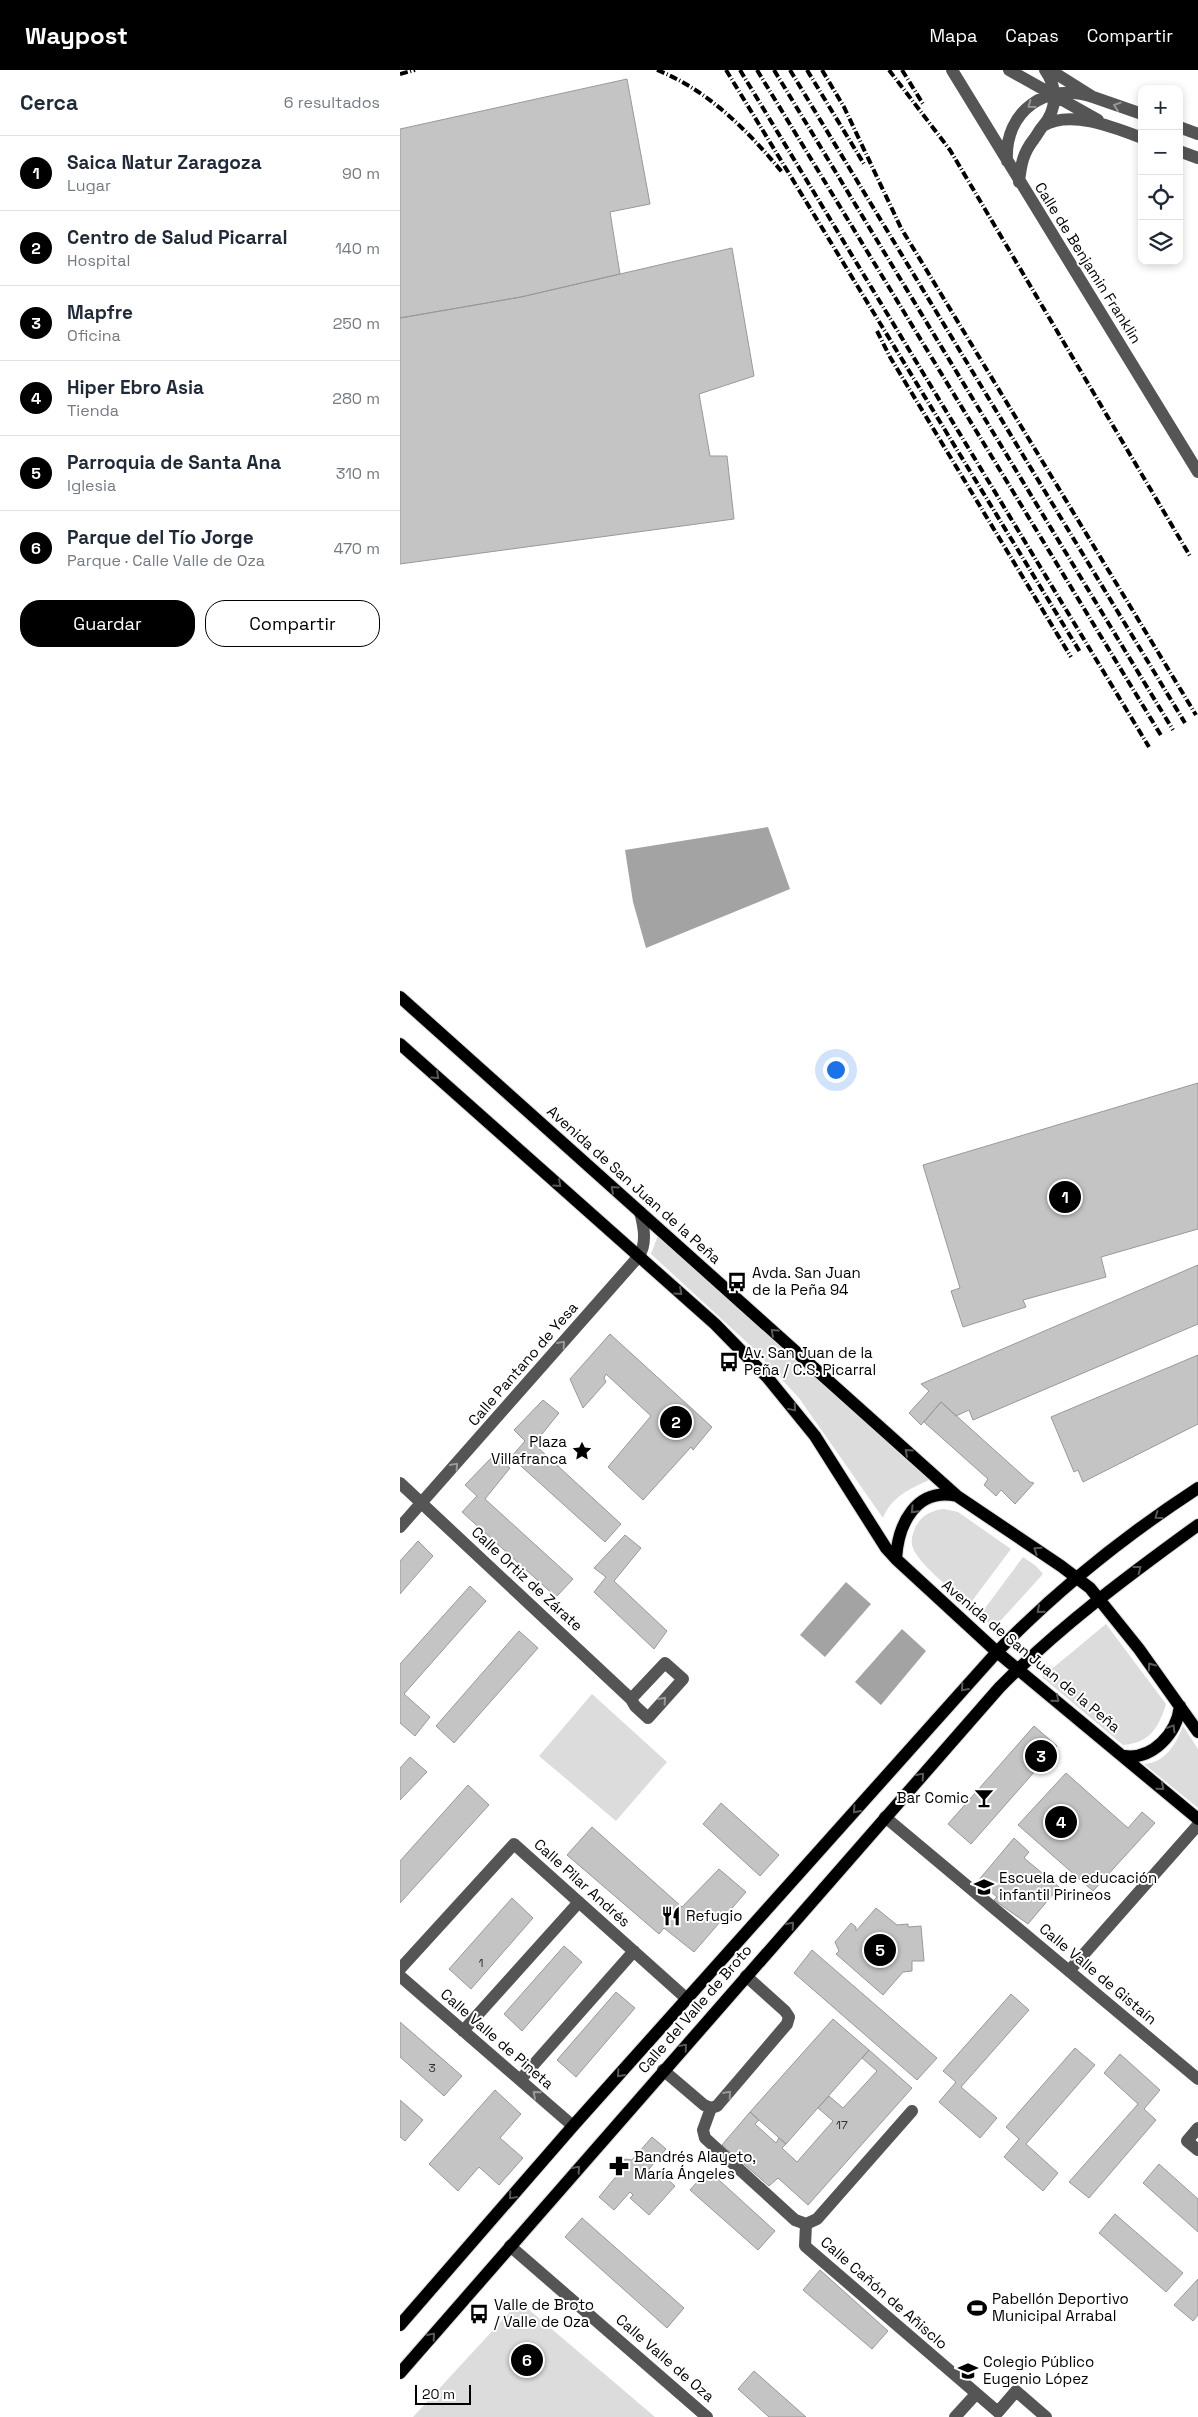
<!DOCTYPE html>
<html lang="es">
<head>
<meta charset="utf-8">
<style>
	:root { --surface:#fff; --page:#f6f6f7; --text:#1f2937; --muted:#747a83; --line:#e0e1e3; --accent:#000 }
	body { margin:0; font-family:"Space Grotesk",sans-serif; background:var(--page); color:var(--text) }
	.controls { position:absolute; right:15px; top:15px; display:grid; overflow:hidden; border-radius:10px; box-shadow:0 2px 8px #0003 }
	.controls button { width:45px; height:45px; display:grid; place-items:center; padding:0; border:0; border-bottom:1px solid var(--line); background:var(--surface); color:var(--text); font:25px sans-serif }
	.scale { position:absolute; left:15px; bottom:12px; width:56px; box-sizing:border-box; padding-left:5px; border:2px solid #000; border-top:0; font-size:14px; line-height:18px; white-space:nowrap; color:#000; -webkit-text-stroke:4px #fff; paint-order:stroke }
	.you { position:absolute; left:435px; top:999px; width:18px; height:18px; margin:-12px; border:4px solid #fff; border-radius:50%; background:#1a73e8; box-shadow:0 0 0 8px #1a73e833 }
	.badge { display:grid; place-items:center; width:32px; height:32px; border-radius:50%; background:var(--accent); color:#fff; font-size:16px; font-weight:700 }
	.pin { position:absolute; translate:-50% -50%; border:2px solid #fff; box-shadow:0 1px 5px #0006 }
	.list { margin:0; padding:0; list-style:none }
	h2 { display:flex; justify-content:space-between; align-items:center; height:65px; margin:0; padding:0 20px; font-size:21px }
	h2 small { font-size:16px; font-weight:400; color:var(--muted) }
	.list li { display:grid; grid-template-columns:32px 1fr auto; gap:15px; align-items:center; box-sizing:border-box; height:75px; padding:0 20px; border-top:1px solid var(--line) }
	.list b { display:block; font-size:19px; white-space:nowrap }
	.list p { margin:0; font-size:16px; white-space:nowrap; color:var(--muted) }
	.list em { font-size:16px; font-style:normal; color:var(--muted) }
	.actions { display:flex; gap:10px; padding:15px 20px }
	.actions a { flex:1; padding:11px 0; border:1px solid var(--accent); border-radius:20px; text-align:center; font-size:18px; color:var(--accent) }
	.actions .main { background:var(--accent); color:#fff }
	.icon { flex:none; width:28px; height:28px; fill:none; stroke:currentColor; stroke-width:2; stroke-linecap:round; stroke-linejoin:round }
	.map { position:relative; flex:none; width:798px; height:2347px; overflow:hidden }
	header { display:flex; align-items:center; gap:30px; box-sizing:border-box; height:70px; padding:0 25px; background:var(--accent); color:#fff }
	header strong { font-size:24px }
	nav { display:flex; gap:28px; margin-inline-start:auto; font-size:18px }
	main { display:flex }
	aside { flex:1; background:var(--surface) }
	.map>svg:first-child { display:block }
	.green { fill:#dcdcdc }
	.water { fill:#a3a3a3 }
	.building { fill:#c4c4c4; stroke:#999 }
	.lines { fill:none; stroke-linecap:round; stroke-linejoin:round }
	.major-casing { stroke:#dbdbdb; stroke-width:14 }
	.minor { stroke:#555; stroke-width:12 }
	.major { stroke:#000; stroke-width:12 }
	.rail { stroke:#000; stroke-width:4; stroke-dasharray:8 2.5 1 2.5; stroke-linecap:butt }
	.oneway { stroke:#999 }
	.oneway2 { stroke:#595959 }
	.labels { text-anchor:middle; stroke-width:4; stroke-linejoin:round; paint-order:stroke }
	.number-label { font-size:12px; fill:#313131 }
	.street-label { font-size:15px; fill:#000; stroke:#fff }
	.poi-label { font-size:15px; fill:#000; stroke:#fff; text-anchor:start }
</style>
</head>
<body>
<header>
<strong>Waypost</strong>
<nav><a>Mapa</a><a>Capas</a><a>Compartir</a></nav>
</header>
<main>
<aside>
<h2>Cerca<small>6 resultados</small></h2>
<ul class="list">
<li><span class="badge">1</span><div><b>Saica Natur Zaragoza</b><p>Lugar</p></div><em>90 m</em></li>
<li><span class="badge">2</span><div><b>Centro de Salud Picarral</b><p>Hospital</p></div><em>140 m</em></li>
<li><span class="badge">3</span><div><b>Mapfre</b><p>Oficina</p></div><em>250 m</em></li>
<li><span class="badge">4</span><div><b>Hiper Ebro Asia</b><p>Tienda</p></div><em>280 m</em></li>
<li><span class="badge">5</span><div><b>Parroquia de Santa Ana</b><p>Iglesia</p></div><em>310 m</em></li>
<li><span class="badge">6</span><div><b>Parque del Tío Jorge</b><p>Parque · Calle Valle de Oza</p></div><em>470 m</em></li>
</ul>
<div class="actions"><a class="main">Guardar</a><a>Compartir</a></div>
</aside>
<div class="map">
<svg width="798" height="2347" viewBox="0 0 798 2347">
	<rect width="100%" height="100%" fill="#fff"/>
	<path class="green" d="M258,1165L529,1410C510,1419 492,1426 483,1448L399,1328L353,1278L251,1184Z
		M544,1439L558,1442L611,1479L569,1535C556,1524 518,1493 513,1478C510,1471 513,1462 516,1456C522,1445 532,1440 544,1439Z
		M623,1487L636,1496L643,1504L594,1558L580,1545Z
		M706,1554L766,1634C759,1657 750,1673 723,1675L642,1607Z
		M192,1624L267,1692L216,1751L139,1686Z
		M783,1656L798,1679V1738L744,1694C765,1693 776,1674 783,1656Z
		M119,2232H120L255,2347H13Z"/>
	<path class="water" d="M368,757L390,819L246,878L233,832L225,780Z
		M446,1512L471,1534L425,1587L400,1565Z
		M502,1559L526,1581L481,1635L455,1612Z"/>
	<path class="building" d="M227,9L250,134L210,142L220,204L121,227L0,248V59Z
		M332,178L354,306L299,324L310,386H327L334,449L0,494V248L121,227Z
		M798,1013V1159L701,1187L706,1207L623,1230L626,1237L563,1257L551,1221L560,1218L523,1095Z
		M798,1195V1254L573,1350L569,1340L556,1346L541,1332L521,1355L509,1343L529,1321L521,1314Z
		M210,1264L312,1357L293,1380L291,1377L243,1430L208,1397L251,1346L206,1304L204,1308L206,1312L183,1338L170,1309Z
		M798,1285V1354L683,1412L678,1400L674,1402L651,1347Z
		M143,1330L159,1343L134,1374L221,1454L205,1472L111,1387L125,1371L114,1360Z
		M541,1332L630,1412L634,1413L615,1434L601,1420L596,1426L584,1415L588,1409L524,1352Z
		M94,1385L110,1398L85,1429L173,1509L156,1527L62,1442L77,1426L65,1415Z
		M225,1465L241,1478L214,1511L267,1561L254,1579L194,1522L206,1507L194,1498Z
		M18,1471L33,1486L0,1524V1491Z
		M70,1516L86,1531L4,1624L30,1647L15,1666L0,1653V1594Z
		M119,1561L138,1578L54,1673L36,1656Z
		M634,1656L657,1676L571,1774L548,1754Z
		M10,1687L27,1702L0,1730V1698Z
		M666,1703L728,1758L742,1742L755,1753L693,1821L618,1755Z
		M68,1715L89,1735L0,1833V1791Z
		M321,1733L379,1785L360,1806L303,1754Z
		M192,1757L282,1837L319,1799L346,1822L294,1882L264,1858L259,1864L167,1785Z
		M614,1768L629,1782L624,1788L659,1817L628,1854L594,1830L597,1827L578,1811Z
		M112,1828L133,1848L71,1919L49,1899Z
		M476,1838L497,1855L508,1854V1857L521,1856L524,1891H512V1901L503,1902L483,1925L436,1884L439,1881L435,1872L451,1853L456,1857V1861Z
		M164,1876L182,1892L122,1961L104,1944Z
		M412,1880L537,1988L517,2010L394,1903Z
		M216,1922L235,1938L176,2007L157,1990Z
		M611,1924L629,1940L561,2017L597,2048L580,2068L539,2032L556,2012L543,2001Z
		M433,1949L469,1980L386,2074L350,2042Z
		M0,1952L62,2006L44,2026L0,1987Z
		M675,1978L695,1995L626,2074L658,2103L643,2121L604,2087L619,2069L606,2057Z
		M469,1980L512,2018L408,2135L378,2108L369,2116L322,2075L350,2042L359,2050L355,2054L376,2073L379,2068L386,2074L382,2078L397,2092L433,2051L418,2038L429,2026L443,2038L477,2001L462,1988Z
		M720,1984L760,2020L744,2039L756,2050L689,2128L669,2112L738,2034L704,2003Z
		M95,2020L121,2044L100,2068L123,2088L99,2115L79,2097L58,2121L29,2094Z
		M0,2030L23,2050L5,2071L0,2067Z
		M252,2067L266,2079L249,2099L255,2104L258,2101L275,2116L249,2145L230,2128L233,2125L230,2122L214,2140L199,2127L218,2104L217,2099L225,2089L232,2090Z
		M759,2094L798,2129V2162L743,2113Z
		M308,2100L375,2161L358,2180L290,2120Z
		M715,2144L783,2203L766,2222L699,2163Z
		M182,2148L284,2238L267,2258L165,2167Z
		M420,2200L488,2261L472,2279L403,2220Z
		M798,2209V2245L793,2251L774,2235Z
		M354,2301L406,2347H369L338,2319Z"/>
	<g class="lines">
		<defs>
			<path id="major" d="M0,927L557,1426L661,1496L690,1518L739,1579L798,1662
				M0,974L315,1254L367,1307L415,1366L486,1478L496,1489L597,1582L798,1749
				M496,1489C498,1454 516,1417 557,1426
				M724,1686C753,1690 777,1663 780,1636
				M0,2255L173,2056L597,1582C657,1520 726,1465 798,1418
				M0,2303L599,1618C659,1557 729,1505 798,1455"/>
		</defs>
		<use href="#major" class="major-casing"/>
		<path class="minor" d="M552,0L798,402
			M609,0L698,50
			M650,0L693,27L742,44
			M643,56C657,40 658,18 645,0
			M779,57L798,64
			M779,81L798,88
			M607,91C604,41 647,11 693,27
			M619,112C621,94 623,83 634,69C637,65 640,59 643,56C670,39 716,58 742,68
			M0,1413L231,1629L235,1636L248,1648L283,1609L265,1593L231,1629
			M0,1457L239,1186C247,1173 244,1157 240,1142
			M485,1747L798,2009
			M0,1899L114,1774L287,1929
			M669,1901L798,1755
			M0,1906L173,2056
			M63,1961L179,1832
			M263,2000L304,2035L311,2038L317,2036L387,1954L389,1947L385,1941L346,1906
			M120,2010L234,1881
			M311,2038L303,2060L305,2068L395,2150L406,2154L417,2149L512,2041
			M798,2058L787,2071L798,2080
			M406,2154L405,2176L598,2342L616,2321L646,2347
			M110,2176L307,2347
			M555,2347L576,2324"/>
		<use href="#major" class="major"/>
		<path class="rail" d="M257,0C308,20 348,61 382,102
			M326,0L680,582
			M340,0L749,677
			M357,0L762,667
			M374,0L773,660
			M390,0L785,653
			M407,0L464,94
			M422,0L444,37L501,158L796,645
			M489,0L550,80L790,486
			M502,0L523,34
			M0,4L15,0
			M477,261L490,287L671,587"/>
	</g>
	<defs><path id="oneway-chevron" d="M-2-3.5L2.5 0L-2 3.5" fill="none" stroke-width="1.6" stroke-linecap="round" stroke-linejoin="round" transform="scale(1.25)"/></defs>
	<g class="oneway">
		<use href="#oneway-chevron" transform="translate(631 35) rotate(144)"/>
		<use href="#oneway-chevron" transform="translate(717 36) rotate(-161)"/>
		<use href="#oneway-chevron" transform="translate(162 1274) rotate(-49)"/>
		<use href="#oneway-chevron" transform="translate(55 1396) rotate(-49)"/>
		<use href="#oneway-chevron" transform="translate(263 1630) rotate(-48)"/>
		<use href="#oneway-chevron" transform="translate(136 2024) rotate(-139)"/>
		<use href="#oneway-chevron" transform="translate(328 2024) rotate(-49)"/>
	</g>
	<g class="oneway2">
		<use href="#oneway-chevron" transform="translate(36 1006) rotate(42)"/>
		<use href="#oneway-chevron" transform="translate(158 1114) rotate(42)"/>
		<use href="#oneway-chevron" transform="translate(214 1119) rotate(-138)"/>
		<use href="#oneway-chevron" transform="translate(279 1222) rotate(42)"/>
		<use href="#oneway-chevron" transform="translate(374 1262) rotate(-138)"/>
		<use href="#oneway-chevron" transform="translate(393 1338) rotate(50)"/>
		<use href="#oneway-chevron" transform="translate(508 1382) rotate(-138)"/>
		<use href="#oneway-chevron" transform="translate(514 1440) rotate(134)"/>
		<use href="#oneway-chevron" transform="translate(758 1446) rotate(144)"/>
		<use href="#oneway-chevron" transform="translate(637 1480) rotate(-146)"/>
		<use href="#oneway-chevron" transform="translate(738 1499) rotate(-38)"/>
		<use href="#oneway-chevron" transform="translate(640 1540) rotate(139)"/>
		<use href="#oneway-chevron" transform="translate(751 1596) rotate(-125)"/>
		<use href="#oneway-chevron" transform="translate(564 1618) rotate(132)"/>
		<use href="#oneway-chevron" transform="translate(656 1629) rotate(39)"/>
		<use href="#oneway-chevron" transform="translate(772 1658) rotate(-59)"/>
		<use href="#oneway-chevron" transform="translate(521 1706) rotate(-49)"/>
		<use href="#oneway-chevron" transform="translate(761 1717) rotate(41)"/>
		<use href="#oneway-chevron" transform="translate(456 1740) rotate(132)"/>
		<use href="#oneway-chevron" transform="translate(391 1855) rotate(-49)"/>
		<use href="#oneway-chevron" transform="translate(284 1977) rotate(-49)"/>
		<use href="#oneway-chevron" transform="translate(220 2004) rotate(132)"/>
		<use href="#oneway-chevron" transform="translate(177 2099) rotate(-49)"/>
		<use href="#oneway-chevron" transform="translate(112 2126) rotate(131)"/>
		<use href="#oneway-chevron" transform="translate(32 2266) rotate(-49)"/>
	</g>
	<defs>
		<symbol id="bus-bare" viewBox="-9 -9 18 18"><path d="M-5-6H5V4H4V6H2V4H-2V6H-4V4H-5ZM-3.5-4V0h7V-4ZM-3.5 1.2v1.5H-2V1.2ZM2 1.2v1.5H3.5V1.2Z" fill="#000" stroke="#fff" stroke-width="2.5" paint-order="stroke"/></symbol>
		<symbol id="sight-bare" viewBox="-9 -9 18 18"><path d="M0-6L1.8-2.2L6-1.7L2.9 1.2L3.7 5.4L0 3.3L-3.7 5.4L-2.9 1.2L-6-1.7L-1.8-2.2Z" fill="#000" stroke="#fff" stroke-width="2.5" paint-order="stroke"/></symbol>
		<symbol id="bar-bare" viewBox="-9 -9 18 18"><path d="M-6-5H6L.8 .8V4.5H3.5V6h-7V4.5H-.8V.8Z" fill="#000" stroke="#fff" stroke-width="2.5" paint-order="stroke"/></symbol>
		<symbol id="school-bare" viewBox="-9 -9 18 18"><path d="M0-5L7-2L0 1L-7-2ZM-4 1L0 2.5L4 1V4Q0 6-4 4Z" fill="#000" stroke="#fff" stroke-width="2.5" paint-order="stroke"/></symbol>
		<symbol id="restaurant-bare" viewBox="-9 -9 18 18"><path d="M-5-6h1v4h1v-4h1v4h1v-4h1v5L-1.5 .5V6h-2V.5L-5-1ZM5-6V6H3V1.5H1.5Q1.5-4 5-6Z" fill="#000" stroke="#fff" stroke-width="2.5" paint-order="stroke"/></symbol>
		<symbol id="pharmacy-bare" viewBox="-9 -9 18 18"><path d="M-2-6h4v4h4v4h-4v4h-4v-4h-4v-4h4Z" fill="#000" stroke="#fff" stroke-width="2.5" paint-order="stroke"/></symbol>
		<symbol id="stadium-bare" viewBox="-9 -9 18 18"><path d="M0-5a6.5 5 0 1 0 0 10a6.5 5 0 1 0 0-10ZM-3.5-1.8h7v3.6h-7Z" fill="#000" stroke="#fff" stroke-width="2.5" paint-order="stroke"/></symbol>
	</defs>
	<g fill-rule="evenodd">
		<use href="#bus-bare" x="323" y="1198" width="28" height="28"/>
		<use href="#bus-bare" x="315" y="1278" width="28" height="28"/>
		<use href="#sight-bare" x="168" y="1367" width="28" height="28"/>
		<use href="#bar-bare" x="570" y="1714" width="28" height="28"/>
		<use href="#school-bare" x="570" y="1803" width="28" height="28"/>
		<use href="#restaurant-bare" x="257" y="1832" width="28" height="28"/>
		<use href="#pharmacy-bare" x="205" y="2082" width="28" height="28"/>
		<use href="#stadium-bare" x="563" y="2224" width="28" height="28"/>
		<use href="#bus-bare" x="65" y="2230" width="28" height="28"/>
		<use href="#school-bare" x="554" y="2287" width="28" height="28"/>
	</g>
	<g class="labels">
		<g class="number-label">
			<text x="81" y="1897">1</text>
			<text x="32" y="2002">3</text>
			<text x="442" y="2059">17</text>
		</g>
		<g class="street-label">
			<text transform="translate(688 193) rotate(58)" y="5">Calle de Benjamin Franklin</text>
			<text transform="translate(234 1115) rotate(42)" y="5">Avenida de San Juan de la Peña</text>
			<text transform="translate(123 1294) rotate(-49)" y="5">Calle Pantano de Yesa</text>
			<text transform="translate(127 1509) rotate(43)" y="5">Calle Ortiz de Zárate</text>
			<text transform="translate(631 1586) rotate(40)" y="5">Avenida de San Juan de la Peña</text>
			<text transform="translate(182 1813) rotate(42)" y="5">Calle Pilar Andrés</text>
			<text transform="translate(698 1904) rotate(40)" y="5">Calle Valle de Gistaín</text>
			<text transform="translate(295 1939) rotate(-49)" y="5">Calle del Valle de Broto</text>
			<text transform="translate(97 1969) rotate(41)" y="5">Calle Valle de Pineta</text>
			<text transform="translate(484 2223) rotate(41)" y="5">Calle Cañón de Añisclo</text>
			<text transform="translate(265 2288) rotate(41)" y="5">Calle Valle de Oza</text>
		</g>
		<g class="poi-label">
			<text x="352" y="1208">Avda. San Juan<tspan x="352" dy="17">de la Peña 94</tspan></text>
			<text x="344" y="1288">Av. San Juan de la<tspan x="344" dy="17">Peña / C.S. Picarral</tspan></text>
			<text x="167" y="1377" text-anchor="end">Plaza<tspan x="167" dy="17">Villafranca</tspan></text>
			<text x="569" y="1733" text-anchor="end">Bar Comic</text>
			<text x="599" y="1813">Escuela de educación<tspan x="599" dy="17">infantil Pirineos</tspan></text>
			<text x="286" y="1851">Refugio</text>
			<text x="234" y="2092">Bandrés Alayeto,<tspan x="234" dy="17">María Ángeles</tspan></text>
			<text x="592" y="2234">Pabellón Deportivo<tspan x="592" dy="17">Municipal Arrabal</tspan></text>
			<text x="94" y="2240">Valle de Broto<tspan x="94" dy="17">/ Valle de Oza</tspan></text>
			<text x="583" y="2297">Colegio Público<tspan x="583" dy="17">Eugenio López</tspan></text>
		</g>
	</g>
</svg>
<div class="controls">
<button>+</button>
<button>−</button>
<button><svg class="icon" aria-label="locate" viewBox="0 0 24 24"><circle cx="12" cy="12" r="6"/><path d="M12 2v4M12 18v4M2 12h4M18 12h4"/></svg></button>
<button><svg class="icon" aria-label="layers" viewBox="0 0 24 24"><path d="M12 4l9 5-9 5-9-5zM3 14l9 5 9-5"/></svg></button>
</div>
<div class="scale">20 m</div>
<div class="you"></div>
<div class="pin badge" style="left:665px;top:1127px">1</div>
<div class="pin badge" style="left:276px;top:1352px">2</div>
<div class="pin badge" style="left:641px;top:1686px">3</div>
<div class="pin badge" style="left:661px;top:1752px">4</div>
<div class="pin badge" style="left:480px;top:1880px">5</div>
<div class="pin badge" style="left:127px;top:2290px">6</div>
</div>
</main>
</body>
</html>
